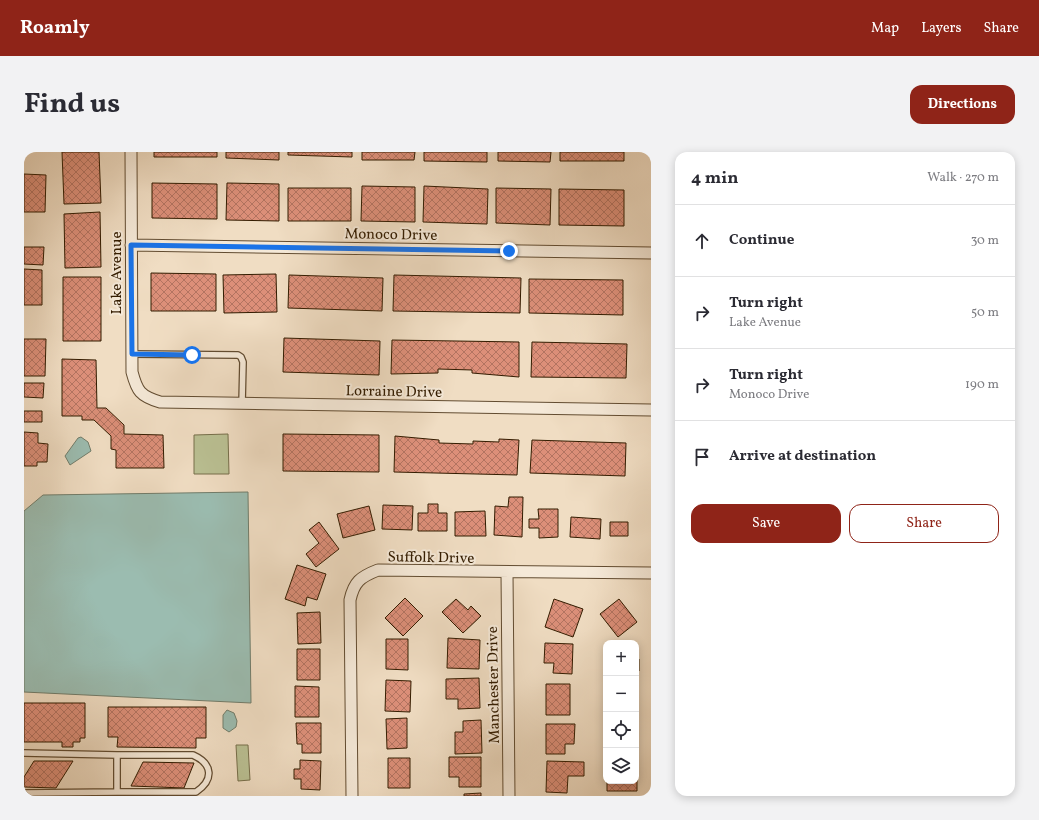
<!DOCTYPE html>
<html lang="en">
<head>
<meta charset="utf-8">
<style>
	:root { --surface:#fff; --page:#f2f2f3; --text:#2b2b33; --muted:#7c7c81; --line:#e1e1e2; --accent:#8f2418 }
	body { margin:0; font-family:Vollkorn,serif; background:var(--page); color:var(--text) }
	.controls { position:absolute; right:12px; bottom:12px; display:grid; overflow:hidden; border-radius:8px; box-shadow:0 2px 10px #0003 }
	.controls button { width:36px; height:36px; display:grid; place-items:center; padding:0; border:0; border-bottom:1px solid var(--line); background:var(--surface); color:var(--text); font:20px sans-serif }
	.stop { position:absolute; width:12px; height:12px; margin:-9px; border:3px solid #1a73e8; border-radius:50%; background:#fff }
	.stop.end { background:#1a73e8; border-color:#fff; box-shadow:0 1px 4px #0008 }
	.list { margin:0; padding:0; list-style:none }
	h2 { display:flex; justify-content:space-between; align-items:center; height:52px; margin:0; padding:0 16px; font-size:17px }
	h2 small { font-size:13px; font-weight:400; color:var(--muted) }
	.list li { display:grid; grid-template-columns:26px 1fr auto; gap:12px; align-items:center; box-sizing:border-box; height:72px; padding:0 16px; border-top:1px solid var(--line) }
	.list b { display:block; font-size:15px; white-space:nowrap }
	.list p { margin:0; font-size:13px; white-space:nowrap; color:var(--muted) }
	.list em { font-size:13px; font-style:normal; color:var(--muted) }
	.actions { display:flex; gap:8px; padding:12px 16px }
	.actions a { flex:1; padding:9px 0; border:1px solid var(--accent); border-radius:12px; text-align:center; font-size:14px; color:var(--accent) }
	.actions .main { background:var(--accent); color:#fff }
	.icon { flex:none; width:22px; height:22px; fill:none; stroke:currentColor; stroke-width:2; stroke-linecap:round; stroke-linejoin:round }
	.map { position:relative; flex:none; width:627px; height:644px; overflow:hidden; border-radius:12px }
	header { display:flex; align-items:center; gap:24px; box-sizing:border-box; height:56px; padding:0 20px; background:var(--accent); color:#fff }
	header strong { font-size:19px }
	nav { display:flex; gap:22px; margin-inline-start:auto; font-size:14px }
	.intro { display:flex; align-items:center; justify-content:space-between; box-sizing:border-box; height:96px; padding:0 24px }
	h1 { margin:0; font-size:28px }
	.button { padding:10px 18px; border-radius:12px; background:var(--accent); color:#fff; font-size:14px; font-weight:700 }
	main { display:flex; gap:24px; padding:0 24px }
	aside { flex:1; background:var(--surface); border-radius:12px; box-shadow:0 2px 10px #0003 }
	.map>svg:first-child { display:block }
	.park { fill:#bac093; stroke:#766e4a }
	.water { fill:#9bbcb0; stroke:#717c6a }
	.building { fill:url(#building-cross-hatch); stroke:#331c00 }
	.lines { fill:none; stroke-linecap:round; stroke-linejoin:round }
	.lane-casing { stroke:#624c31; stroke-width:8 }
	.street-casing { stroke:#624c31; stroke-width:13 }
	.lane { stroke:#f5e9d8; stroke-width:5.5 }
	.street { stroke:#f5e9d8; stroke-width:11 }
	.route { stroke:#1a73e8; stroke-width:5 }
	.labels { text-anchor:middle; stroke-width:4; stroke-linejoin:round; paint-order:stroke }
	.street-label { font-size:15px; fill:#331c00; stroke:#f5e9d8 }
</style>
</head>
<body>
<header>
<strong>Roamly</strong>
<nav><a>Map</a><a>Layers</a><a>Share</a></nav>
</header>
<div class="intro"><h1>Find us</h1><a class="button">Directions</a></div>
<main>
<div class="map">
<svg width="627" height="644" viewBox="0 0 627 644">
	<defs>
		<pattern id="building-cross-hatch" width="8" height="8" patternUnits="userSpaceOnUse"><rect width="8" height="8" fill="#dc8f79"/><path d="M0 0l8 8M0 8l8-8" fill="none" stroke="#b37461"/></pattern>
	</defs>
	<rect width="100%" height="100%" fill="#f0ddc3"/>
	<filter id="stains"><feTurbulence type="fractalNoise" baseFrequency=".005" numOctaves="4"/><feColorMatrix values="0 0 0 0 .2 0 0 0 0 .09 0 0 0 0 .02 0 0 0 .5 -.17"/></filter>
	<radialGradient id="worn" r=".72"><stop offset=".6" stop-color="#630" stop-opacity="0"/><stop offset="1" stop-color="#630" stop-opacity=".3"/></radialGradient>
	<path class="park" d="M204,282L205,322H170V283Z
		M212,593H224L226,628L214,629Z"/>
	<path class="water" d="M57,285L64,290L67,299L46,313L41,304L54,286Z
		M224,340L227,551L0,540V359L19,343Z
		M203,558L210,561L213,569L212,575L205,580L199,576V563Z"/>
	<path class="building" d="M38,0H75L77,51L40,52Z
		M130,0H193V5H130Z
		M202,0H255V8L202,6Z
		M264,0H328V5L264,3Z
		M338,0H391L390,8H338Z
		M400,0H463V10L400,9Z
		M474,0H527L526,10L474,9Z
		M536,0H600V9H536Z
		M0,22L22,23L21,60H0Z
		M128,31L193,32V67L128,66Z
		M203,31L255,32V69L202,68Z
		M338,34L391,35V70L337,69Z
		M400,34L464,37L463,72L399,70Z
		M264,36H327V69H264Z
		M472,36L527,37L526,73L472,71Z
		M535,37L600,38V74L535,73Z
		M76,60L77,115L41,116L40,62Z
		M0,95H20L19,113L0,112Z
		M0,117L18,118V153H0Z
		M127,121L192,122V159H127Z
		M252,122L253,160L200,161L199,123Z
		M265,123L359,126L358,159L264,156Z
		M370,123L497,126L496,161L369,159Z
		M39,125H77V189H39Z
		M505,127L599,128V163L505,161Z
		M260,186L356,189L355,223L259,220Z
		M0,187H22L21,224H0Z
		M368,188L495,190V225L448,221V218L414,217V221L367,222Z
		M508,190L603,192L602,226L507,225Z
		M38,207L72,208L73,256H82L100,273V282L139,283L140,316H92V298L87,297V284L70,268H58V264H38Z
		M0,231H20L19,246L0,245Z
		M0,259H18V270H0Z
		M0,280L14,281V291L24,292L23,310H13V314H0Z
		M259,282L355,283V320L259,319Z
		M371,284L415,288V291L449,292V289L475,290V287L495,288L493,323L370,320Z
		M508,288L602,291L601,324L506,321Z
		M485,345H499L498,385L470,383L471,354L484,355Z
		M404,352H414V361H423V379H394V361H404Z
		M359,353L389,354L388,378L358,377Z
		M345,354L351,378L319,386L313,362Z
		M514,357H534V385L515,386V376H505V367H515Z
		M461,359L462,384H431V360Z
		M547,365L577,367L576,387L546,385Z
		M295,370L315,397L292,415L282,402L295,391L285,378Z
		M586,370H604V384H586Z
		M273,413L302,422L293,448L283,445L281,454L261,447Z
		M381,446L399,464L379,484L361,466Z
		M432,447L444,458L447,454L457,464L439,481L418,460Z
		M530,447L559,457L549,485L521,475Z
		M595,447L613,470L594,485L576,462Z
		M296,460L297,491L274,492L273,461Z
		M424,486L456,488L455,517L423,516Z
		M362,487H384V518L362,517Z
		M521,491L549,492L548,522L529,521L530,511H520Z
		M273,497H296V528H273Z
		M612,507H615V519H612Z
		M455,526L456,556L434,557V547H422V527Z
		M362,528L387,529L386,560L361,559Z
		M522,532H546V563H522Z
		M612,532H614L613,561H612Z
		M271,534L295,535V565H271Z
		M0,551H61V586H56V590H49V595H38V590H0Z
		M84,555H182V586H172V596L93,595L94,585H84Z
		M383,566V596L363,597L362,567Z
		M612,567H614L613,603H612Z
		M457,568L458,601L431,602V580H439V569Z
		M272,571H297V601H278V592H273Z
		M522,572H551L550,592H541V602H522Z
		M425,605H457V635H435V625H425Z
		M364,606H386V636H364Z
		M276,608L297,609L296,638L277,637V627H270V617H276Z
		M10,609H49L32,636L0,635V625Z
		M523,609L560,610V624H544L543,641L522,640Z
		M612,609H613V639H583V629H612Z
		M119,610L170,611L160,636L107,634Z
		M457,641V644H440V642Z"/>
	<g class="lines">
		<defs>
			<path id="lane" d="M108,202L214,203L217,205L219,210L218,252
				M0,601L93,603V640L0,641
				M93,603H169C189,612 190,628 172,640H93"/>
			<path id="street" d="M107,0L108,220C113,239 116,244 136,250L627,258
				M107,93L627,101
				M483,421L485,644
				M328,644L326,448C330,430 336,425 354,418L627,421"/>
		</defs>
		<use href="#lane" class="lane-casing"/>
		<use href="#street" class="street-casing"/>
		<use href="#lane" class="lane"/>
		<use href="#street" class="street"/>
	</g>
	<g class="lines">
		<path class="route" d="M168,203L108,202L107,93L485,99"/>
	</g>
	<g class="labels">
		<g class="street-label">
			<text transform="translate(367 82) rotate(1)" y="5">Monoco Drive</text>
			<text transform="translate(92 121) rotate(-90)" y="5">Lake Avenue</text>
			<text transform="translate(370 239) rotate(1)" y="5">Lorraine Drive</text>
			<text transform="translate(407 405) rotate(1)" y="5">Suffolk Drive</text>
			<text transform="translate(469 533) rotate(-91)" y="5">Manchester Drive</text>
		</g>
	</g>
	<rect width="100%" height="100%" filter="url(#stains)"/>
	<rect width="100%" height="100%" fill="url(#worn)"/>
</svg>
<div class="controls">
<button>+</button>
<button>−</button>
<button><svg class="icon" aria-label="locate" viewBox="0 0 24 24"><circle cx="12" cy="12" r="6"/><path d="M12 2v4M12 18v4M2 12h4M18 12h4"/></svg></button>
<button><svg class="icon" aria-label="layers" viewBox="0 0 24 24"><path d="M12 4l9 5-9 5-9-5zM3 14l9 5 9-5"/></svg></button>
</div>
<div class="stop" style="left:168px;top:203px"></div>
<div class="stop end" style="left:485px;top:99px"></div>
</div>
<aside>
<h2>4 min<small>Walk · 270 m</small></h2>
<ul class="list">
<li><svg class="icon" aria-label="ahead" viewBox="0 0 24 24"><path d="M12 20V5M6 11l6-6 6 6"/></svg><div><b>Continue</b></div><em>30 m</em></li>
<li><svg class="icon" aria-label="right" viewBox="0 0 24 24"><path d="M7 20v-9h11M14 6l5 5-5 5"/></svg><div><b>Turn right</b><p>Lake Avenue</p></div><em>50 m</em></li>
<li><svg class="icon" aria-label="right" viewBox="0 0 24 24"><path d="M7 20v-9h11M14 6l5 5-5 5"/></svg><div><b>Turn right</b><p>Monoco Drive</p></div><em>190 m</em></li>
<li><svg class="icon" aria-label="arrive" viewBox="0 0 24 24"><path d="M6 21V4h12l-3 4 3 4H6"/></svg><div><b>Arrive at destination</b></div></li>
</ul>
<div class="actions"><a class="main">Save</a><a>Share</a></div>
</aside>
</main>
</body>
</html>
